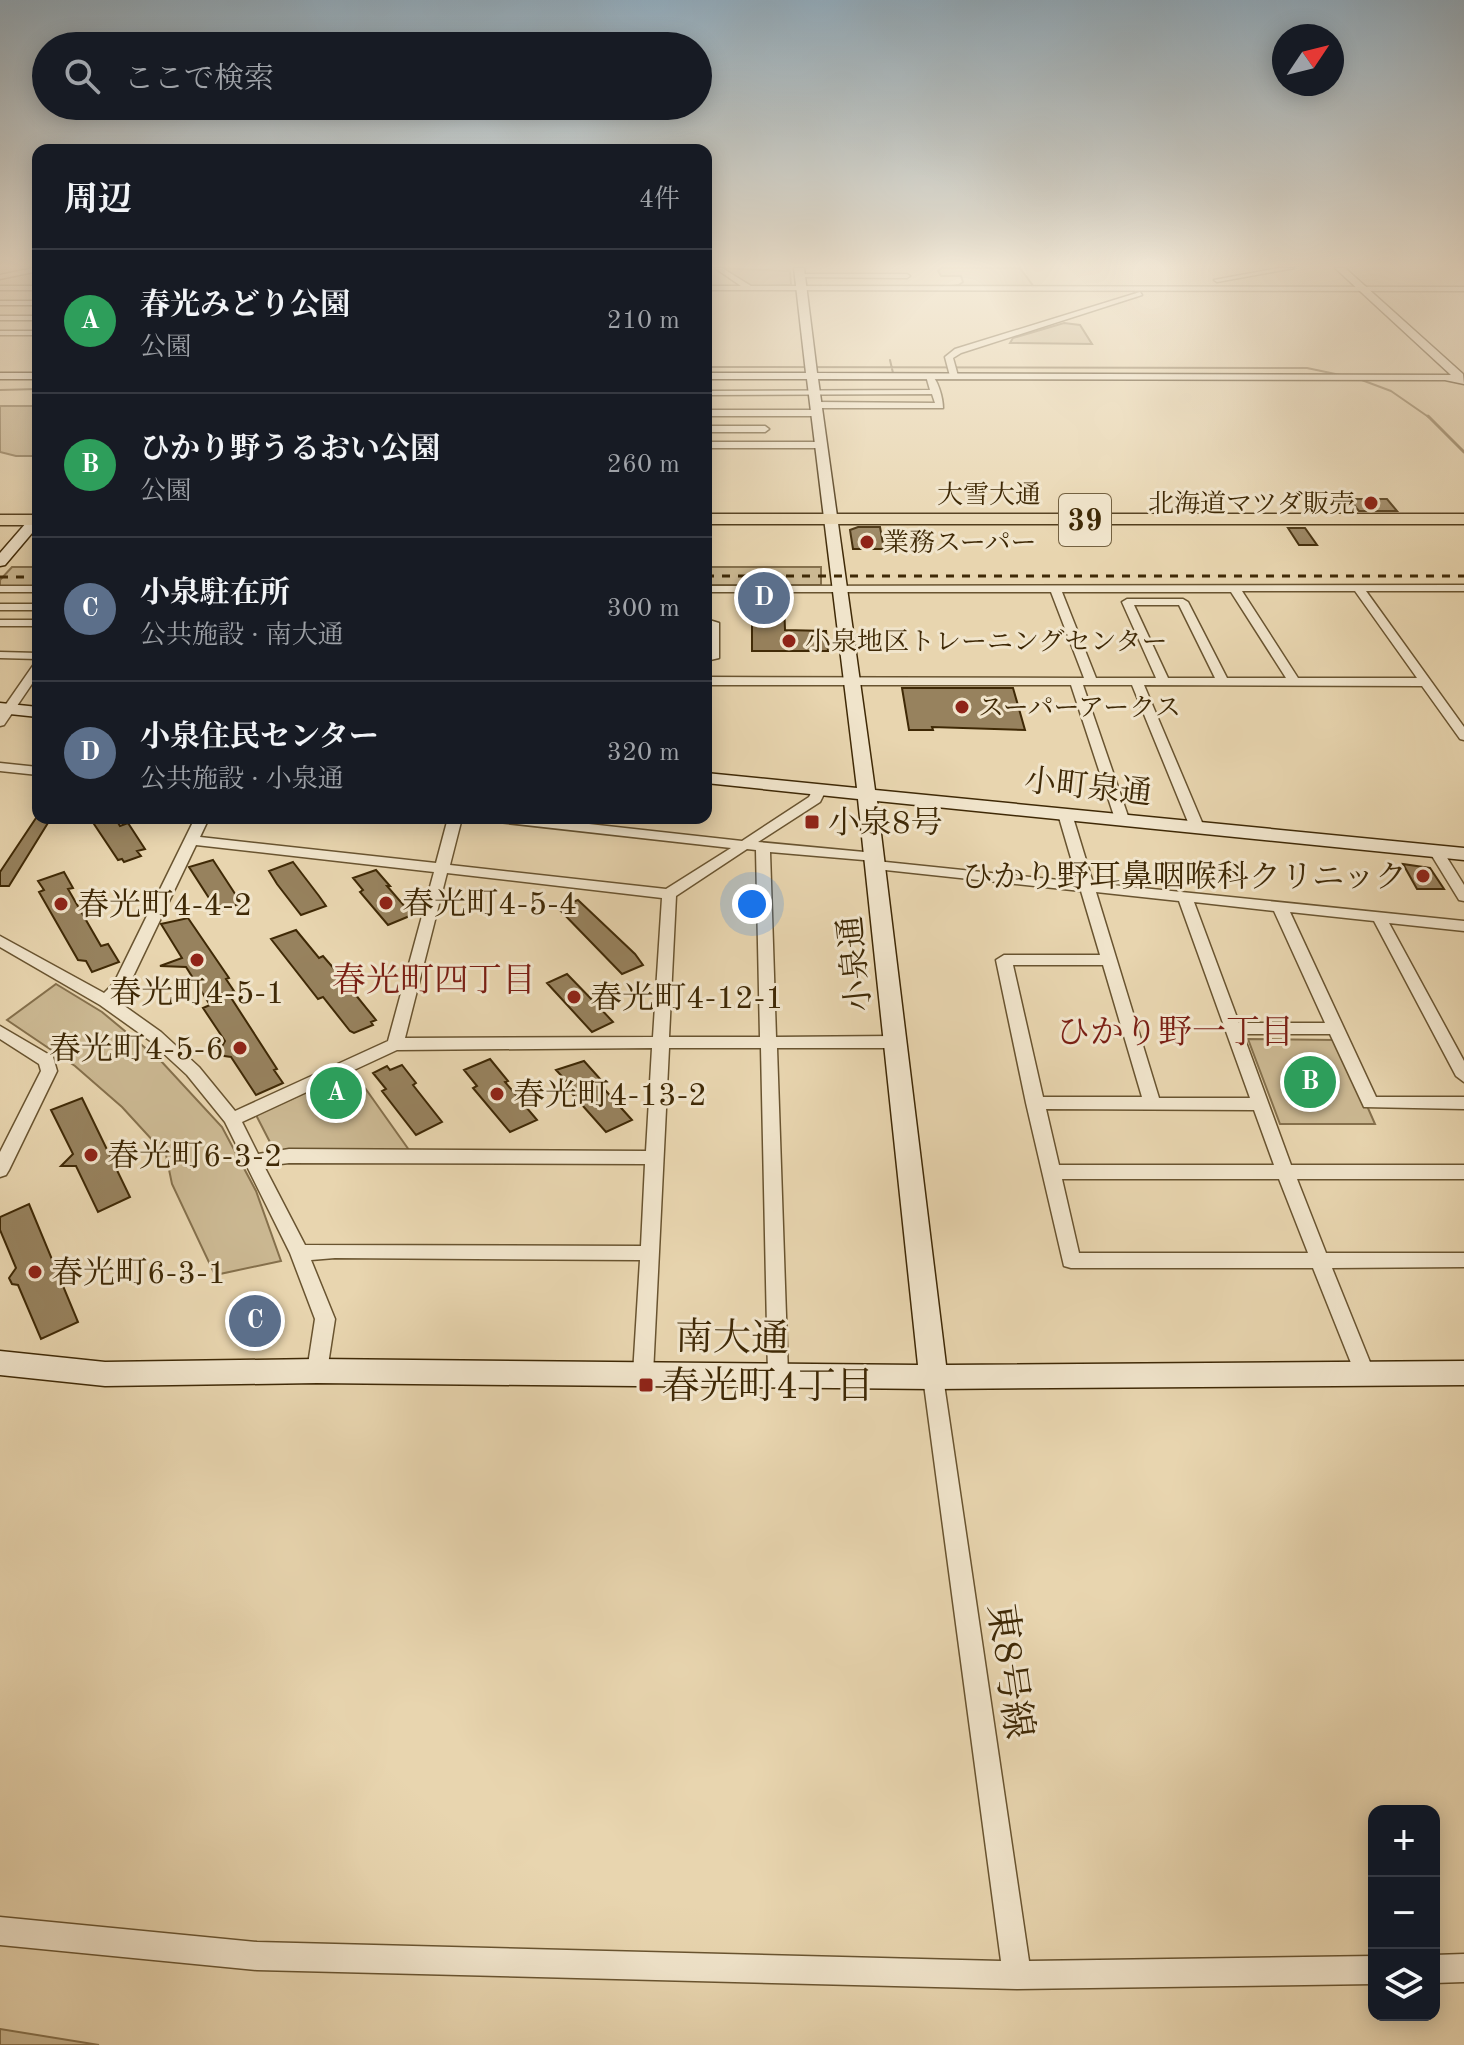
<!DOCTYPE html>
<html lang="ja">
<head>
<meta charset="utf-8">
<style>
	:root { --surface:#171b24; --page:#20242c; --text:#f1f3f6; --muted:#9ea1a6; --line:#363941; --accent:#c59692 }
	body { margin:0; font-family:"Old Standard TT","Noto Serif JP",serif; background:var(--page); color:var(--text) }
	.controls { position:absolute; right:24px; bottom:24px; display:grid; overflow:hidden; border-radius:16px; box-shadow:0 4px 20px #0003 }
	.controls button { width:72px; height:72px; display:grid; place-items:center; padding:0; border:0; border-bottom:2px solid var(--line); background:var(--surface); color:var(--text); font:40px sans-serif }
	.compass { position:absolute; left:1272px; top:24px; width:72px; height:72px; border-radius:50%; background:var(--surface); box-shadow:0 4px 20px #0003; rotate:55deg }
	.you { position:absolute; left:752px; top:904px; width:28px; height:28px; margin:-20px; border:6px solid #fff; border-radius:50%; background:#1a73e8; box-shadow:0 0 0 12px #1a73e833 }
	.badge { display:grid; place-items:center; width:52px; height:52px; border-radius:50%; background:var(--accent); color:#fff; font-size:26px; font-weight:700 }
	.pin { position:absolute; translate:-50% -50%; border:4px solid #fff; box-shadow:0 2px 8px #0006 }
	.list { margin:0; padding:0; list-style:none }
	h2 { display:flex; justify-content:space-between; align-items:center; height:104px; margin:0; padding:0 32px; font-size:34px }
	h2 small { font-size:26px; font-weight:400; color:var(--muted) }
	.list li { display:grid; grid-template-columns:52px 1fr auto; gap:24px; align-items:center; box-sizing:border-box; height:144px; padding:0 32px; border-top:2px solid var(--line) }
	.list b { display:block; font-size:30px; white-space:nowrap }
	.list p { margin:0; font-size:26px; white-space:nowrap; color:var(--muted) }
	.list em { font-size:26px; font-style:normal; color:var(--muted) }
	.icon { flex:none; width:44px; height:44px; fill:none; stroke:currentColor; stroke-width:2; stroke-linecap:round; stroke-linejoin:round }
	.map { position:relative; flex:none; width:1464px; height:2045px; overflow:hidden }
	.search { position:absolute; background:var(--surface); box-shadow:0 4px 20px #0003; left:32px; top:32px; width:680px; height:88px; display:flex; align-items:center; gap:20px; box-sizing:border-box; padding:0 28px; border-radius:44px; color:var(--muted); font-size:30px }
	.panel { position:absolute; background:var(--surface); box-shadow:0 4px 20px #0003; left:32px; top:144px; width:680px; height:680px; border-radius:16px }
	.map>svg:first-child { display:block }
	.green { fill:#cbb892; stroke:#85704c; stroke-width:2 }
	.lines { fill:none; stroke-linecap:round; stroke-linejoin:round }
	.stream-far1 { stroke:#826d49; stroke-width:2 }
	.stream { stroke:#826d49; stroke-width:3 }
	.building { fill:#97825e; stroke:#3f2906; stroke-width:2 }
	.street-casing { stroke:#695430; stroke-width:3 }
	.secondary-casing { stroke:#3f2906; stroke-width:3 }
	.highway-casing { stroke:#3f2906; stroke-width:3 }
	.street { fill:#f0e4cb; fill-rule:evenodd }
	.secondary { fill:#f0e4cb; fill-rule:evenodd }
	.highway { fill:#e8d5af; fill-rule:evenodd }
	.rail { stroke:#3f2906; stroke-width:3; stroke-dasharray:8 8; stroke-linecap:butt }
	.poi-dot { fill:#8f2418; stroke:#f0e4cb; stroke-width:3 }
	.labels { text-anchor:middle; stroke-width:6; stroke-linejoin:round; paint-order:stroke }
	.far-street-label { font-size:26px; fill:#3f2906; stroke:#f0e4cb }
	.far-poi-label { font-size:26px; fill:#3f2906; stroke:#f0e4cb; text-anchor:start }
	.shield { fill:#f0e4cb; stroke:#746141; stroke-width:2 }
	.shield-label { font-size:30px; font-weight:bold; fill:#3f2906 }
	.street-label { font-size:32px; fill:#3f2906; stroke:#f0e4cb }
	.poi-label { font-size:32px; fill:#3f2906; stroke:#f0e4cb; text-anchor:start }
	.neighbourhood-label { font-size:34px; fill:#7a1f14; stroke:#f0e4cb }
	.near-street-label { font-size:38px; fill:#3f2906; stroke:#f0e4cb }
	.near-poi-label { font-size:38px; fill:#3f2906; stroke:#f0e4cb; text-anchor:start }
</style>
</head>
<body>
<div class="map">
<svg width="1464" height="2045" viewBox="0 0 1464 2045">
	<rect width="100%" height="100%" fill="#e8d5af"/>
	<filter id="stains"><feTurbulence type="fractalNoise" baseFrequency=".0025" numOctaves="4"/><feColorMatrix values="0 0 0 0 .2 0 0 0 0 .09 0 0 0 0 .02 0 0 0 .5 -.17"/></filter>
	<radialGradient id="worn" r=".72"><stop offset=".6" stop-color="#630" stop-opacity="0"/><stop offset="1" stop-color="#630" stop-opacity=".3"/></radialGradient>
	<path class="green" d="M718,268L790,271L791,285L748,287Z
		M941,268H1020L1034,287H944L959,285L963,282L961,276H941L938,271Z
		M1064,323L1080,325L1092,344L1010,343L1013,338Z
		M0,406H38V456H16L0,452Z
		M12,567H38V587H0V580Z
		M706,567H821V585H706Z
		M56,984L102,1012L161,1061L222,1127L256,1191L281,1261L215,1275L172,1184L166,1155L122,1107L75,1066L7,1020Z
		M1248,1039L1338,1040L1375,1124H1280Z
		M353,1071L409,1150H274L256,1115Z
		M0,2029L99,2045H0Z"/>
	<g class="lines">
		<path class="stream-far1" d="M890,360L893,373
			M706,367L1307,368L1345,376
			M1359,379L1391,391L1430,418
			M0,390L38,389"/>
		<path class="stream" d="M1428,416L1464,452"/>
	</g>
	<path class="building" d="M1349,499H1387L1397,511H1359Z
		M858,527H880L884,549H853L850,530Z
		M1288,528H1305L1317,545H1299Z
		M752,595H776V602H784L785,630L826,631L828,651H752Z
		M902,688H1013L1025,730L932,727L933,730H909Z
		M36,818H51L9,886H0V872Z
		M90,818H115L120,826L128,823L145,849L137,851L141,856L124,862L122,859L118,860Z
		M213,860L241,903L218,912L189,867Z
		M293,862L319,896L326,906L301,915L277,884L269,871Z
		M1403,864L1430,868L1444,889H1417Z
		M376,870L390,886H387L412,915L388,925L360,892L363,890L353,878Z
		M64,872L73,888L68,889L101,946L108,944L119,962L92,972L86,961L78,960L39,892L44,890L38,881Z
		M578,900L635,954L643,965L622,974L558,908Z
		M188,918L229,978L226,979L234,991L228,993L277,1069L274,1070L283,1083L256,1095L231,1057L217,1055L225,1041L203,1008L210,1005L186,967L160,966L182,958L161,924Z
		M296,930L319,958L323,956L342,978L376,1020L371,1022L373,1025L354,1033L350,1031L323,997L318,999L271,939Z
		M567,974L599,1007L613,1022L592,1032L547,983Z
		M490,1059L508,1081L505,1082L537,1120L510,1132L473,1088L477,1086L464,1070Z
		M584,1061L601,1080L597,1081L632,1120L606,1132L567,1088L571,1086L556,1070Z
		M402,1065L416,1083L413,1085L442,1122L416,1135L382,1091L386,1089L373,1073L387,1066L390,1070Z
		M82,1098L130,1197L98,1212L76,1166H61L73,1154L51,1110Z
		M29,1204L78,1322L41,1339L18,1285L12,1284L9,1278L16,1268L0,1230V1217Z
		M247,1308H271L263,1334H239Z"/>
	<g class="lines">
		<defs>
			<path id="street" d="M34,268H38V271L0,279V275Z
				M715,268H722L751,286L1464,287V291L706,290V286H741Z
				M1279,268H1294L1217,282L1214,280Z
				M800,274H907L910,276L907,278L798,277Z
				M0,286H38V290H0Z
				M1140,292L1142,295L961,353L953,358L958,376L954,378L950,376L945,357L955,349Z
				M0,301H38V305H0Z
				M0,316H38V320H0Z
				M0,331H38V335H0Z
				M930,374C938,379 943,398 943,408H817L813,405L817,402L935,403L932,394L706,395V391L930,390L926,376Z
				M706,410H816L820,413L816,416H706Z
				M706,426H765L769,429L765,432H706Z
				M706,442H819L823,445L819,448H706Z
				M1464,585V591H1366L1464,727V740L1460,739L1422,686L1144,685L1204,827L1197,831L1190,827L1132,685H1083L1129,819L1122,823L1115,819L1071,685H706V677L1084,678L1051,592H706V586ZM1242,591H1355L1417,678H1298ZM1062,592H1231L1286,678H1227L1188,602L1183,599H1127L1122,602L1156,678H1096ZM1134,605H1179L1215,678H1168Z
				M0,586H38V592H0Z
				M0,604H38V610H0Z
				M706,619L719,623V658L706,661Z
				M0,620H38V626H0Z
				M0,652L38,653V659L0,658Z
				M38,663V675L4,725L0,726V713L34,664Z
				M0,763L38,767V775L0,771Z
				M819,786L826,790L820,802L758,842L875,853L882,857L876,861L1078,882L1058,814L1065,810L1072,814L1093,883L1464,921V931L1389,923L1464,1061V1082L1456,1076L1374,921L1290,912L1376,1097H1464V1109L1364,1107L1330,1034H1243L1291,1165H1464V1179H1297L1326,1253H1464V1267L1332,1268L1374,1372L1371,1378L1364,1381L1357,1378L1313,1268H1071L1064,1266L1026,1103L996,960L1004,955H1100L1081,891L876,869L869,865L875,861L770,852L776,1037L894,1036L902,1042L894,1048H777L788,1375L785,1381L778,1384L771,1381L768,1375L761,1048H669L653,1374L650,1380L643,1383L636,1380L633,1374L640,1260L335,1258L311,1260L335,1319L327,1371L324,1377L317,1380L310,1377L307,1371L315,1319L290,1253L225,1122L187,1075L149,1040L100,1005L0,947V936L104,993L114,983L195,818H209L200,837L436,863L448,818H462L450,865L666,889L731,848L498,822L491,818H535L742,841L809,797L814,787ZM196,845L434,872L388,1041L235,1111L199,1067L161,1032L116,1000L129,985ZM747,849L756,850L760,1037H669L676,896ZM447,873L662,898L653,1037L405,1038ZM1096,892L1179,901L1250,1098H1159ZM1194,902L1274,911L1325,1023H1239ZM1013,965H1103L1142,1097H1043ZM652,1048L646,1151L289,1149L258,1154L242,1122L397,1050ZM1046,1109L1254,1110L1274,1165H1059ZM289,1163L645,1164L641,1246L305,1245L264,1166ZM1062,1179H1279L1308,1253H1079Z
				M1436,847L1441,848L1464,885V901L1459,900L1429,851Z
				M0,1026L53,1057L57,1071L9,1170L6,1175L0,1177V1152L41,1071L39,1064L0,1039Z
				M933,1368L940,1371L943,1377L1029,1961L1374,1956V1984L1017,1989L257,1970L0,1945V1917L257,1942L1001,1961L923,1377L926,1371Z
				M1464,1954V1982L1434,1983V1955Z"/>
			<path id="secondary" d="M794,268H804L817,373L1451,375L1335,268H1345L1463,374L1464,384L1445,380L818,379L875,790L1464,848V860L877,801L946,1365L1464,1361V1385L933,1389L317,1383L105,1386L0,1375V1351L105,1362L317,1359L918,1365L858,799L706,783V773L857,788L807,379H706V373H806Z
				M0,373H38V379H0Z
				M38,514V526L5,565L0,566V553L33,515Z
				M0,703L38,707V717L0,713Z"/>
			<path id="highway" d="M706,514H1464V524H706Z
				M0,515H38V525H0Z"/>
		</defs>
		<use href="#street" class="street-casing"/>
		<use href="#secondary" class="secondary-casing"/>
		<use href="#highway" class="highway-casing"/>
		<use href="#street" class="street"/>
		<use href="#secondary" class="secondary"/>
		<use href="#highway" class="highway"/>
		<path class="rail" d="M706,576H1464
			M0,577H38"/>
	</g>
	<linearGradient id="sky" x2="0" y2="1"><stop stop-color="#91aaba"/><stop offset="0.48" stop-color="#f5ecdb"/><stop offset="1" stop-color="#f5ecdb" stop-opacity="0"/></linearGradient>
	<rect width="1464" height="554" fill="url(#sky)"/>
	<g class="poi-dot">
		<circle cx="1371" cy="503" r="8"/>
		<circle cx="867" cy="542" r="8"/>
		<circle cx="789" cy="641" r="8"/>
		<circle cx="962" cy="707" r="8"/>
		<rect x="804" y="814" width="16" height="16" rx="4"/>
		<circle cx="1423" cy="876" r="8"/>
		<circle cx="386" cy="903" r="8"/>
		<circle cx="61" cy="904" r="8"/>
		<circle cx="197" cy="960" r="8"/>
		<circle cx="574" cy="997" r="8"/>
		<circle cx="240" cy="1048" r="8"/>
		<circle cx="497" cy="1094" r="8"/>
		<circle cx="91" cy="1155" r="8"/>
		<circle cx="35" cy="1272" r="8"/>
		<rect x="638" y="1377" width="16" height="16" rx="4"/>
	</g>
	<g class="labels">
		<g class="far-street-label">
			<text x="989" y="503">大雪大通</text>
		</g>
		<g class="far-poi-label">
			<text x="1355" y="512" text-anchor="end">北海道マツダ販売</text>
			<text x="883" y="551">業務スーパー</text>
			<text x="805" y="650">小泉地区トレーニングセンター</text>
			<text x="978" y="716">スーパーアークス</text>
		</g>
		<rect class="shield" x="1059" y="494" width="52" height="52" rx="6"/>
		<g class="shield-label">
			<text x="1085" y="530">39</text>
		</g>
		<g class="street-label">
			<text transform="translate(1088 786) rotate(6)" y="11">小町泉通</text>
			<text transform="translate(854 964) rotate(-96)" y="11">小泉通</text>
		</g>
		<g class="poi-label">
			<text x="828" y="833">小泉8号</text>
			<text x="1407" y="887" text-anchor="end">ひかり野耳鼻咽喉科クリニック</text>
			<text x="402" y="914">春光町4-5-4</text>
			<text x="77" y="915">春光町4-4-2</text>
			<text x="197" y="1003" text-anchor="middle">春光町4-5-1</text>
			<text x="590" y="1008">春光町4-12-1</text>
			<text x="224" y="1059" text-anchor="end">春光町4-5-6</text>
			<text x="513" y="1105">春光町4-13-2</text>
			<text x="107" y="1166">春光町6-3-2</text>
			<text x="51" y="1283">春光町6-3-1</text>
		</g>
		<g class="neighbourhood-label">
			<text x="434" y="991">春光町四丁目</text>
			<text x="1175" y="1043">ひかり野一丁目</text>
		</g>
		<g class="near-street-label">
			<text transform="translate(732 1337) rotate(1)" y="13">南大通</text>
			<text transform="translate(1011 1671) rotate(82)" y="13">東8号線</text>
		</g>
		<g class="near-poi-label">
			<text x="662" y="1398">春光町4丁目</text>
		</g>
	</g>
	<rect width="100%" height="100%" filter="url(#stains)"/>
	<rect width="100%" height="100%" fill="url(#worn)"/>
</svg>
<div class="controls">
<button>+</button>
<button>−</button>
<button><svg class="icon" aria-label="layers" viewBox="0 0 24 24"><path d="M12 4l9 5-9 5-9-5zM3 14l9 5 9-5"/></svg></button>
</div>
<svg class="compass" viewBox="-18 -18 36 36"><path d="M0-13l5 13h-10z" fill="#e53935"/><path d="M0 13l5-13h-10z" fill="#9ea1a6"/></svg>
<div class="you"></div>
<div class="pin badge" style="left:336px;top:1093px;background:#2e9e5b">A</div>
<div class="pin badge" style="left:1310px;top:1082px;background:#2e9e5b">B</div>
<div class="pin badge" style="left:255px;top:1321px;background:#5c6f8a">C</div>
<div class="pin badge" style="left:764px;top:598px;background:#5c6f8a">D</div>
<div class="search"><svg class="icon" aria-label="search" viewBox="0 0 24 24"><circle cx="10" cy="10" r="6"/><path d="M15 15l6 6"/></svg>ここで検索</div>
<section class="panel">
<h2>周辺<small>4件</small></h2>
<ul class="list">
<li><span class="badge" style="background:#2e9e5b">A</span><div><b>春光みどり公園</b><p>公園</p></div><em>210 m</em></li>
<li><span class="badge" style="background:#2e9e5b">B</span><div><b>ひかり野うるおい公園</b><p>公園</p></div><em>260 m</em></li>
<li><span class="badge" style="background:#5c6f8a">C</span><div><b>小泉駐在所</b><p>公共施設 · 南大通</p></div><em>300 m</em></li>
<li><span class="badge" style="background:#5c6f8a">D</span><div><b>小泉住民センター</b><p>公共施設 · 小泉通</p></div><em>320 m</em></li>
</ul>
</section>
</div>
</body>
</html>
